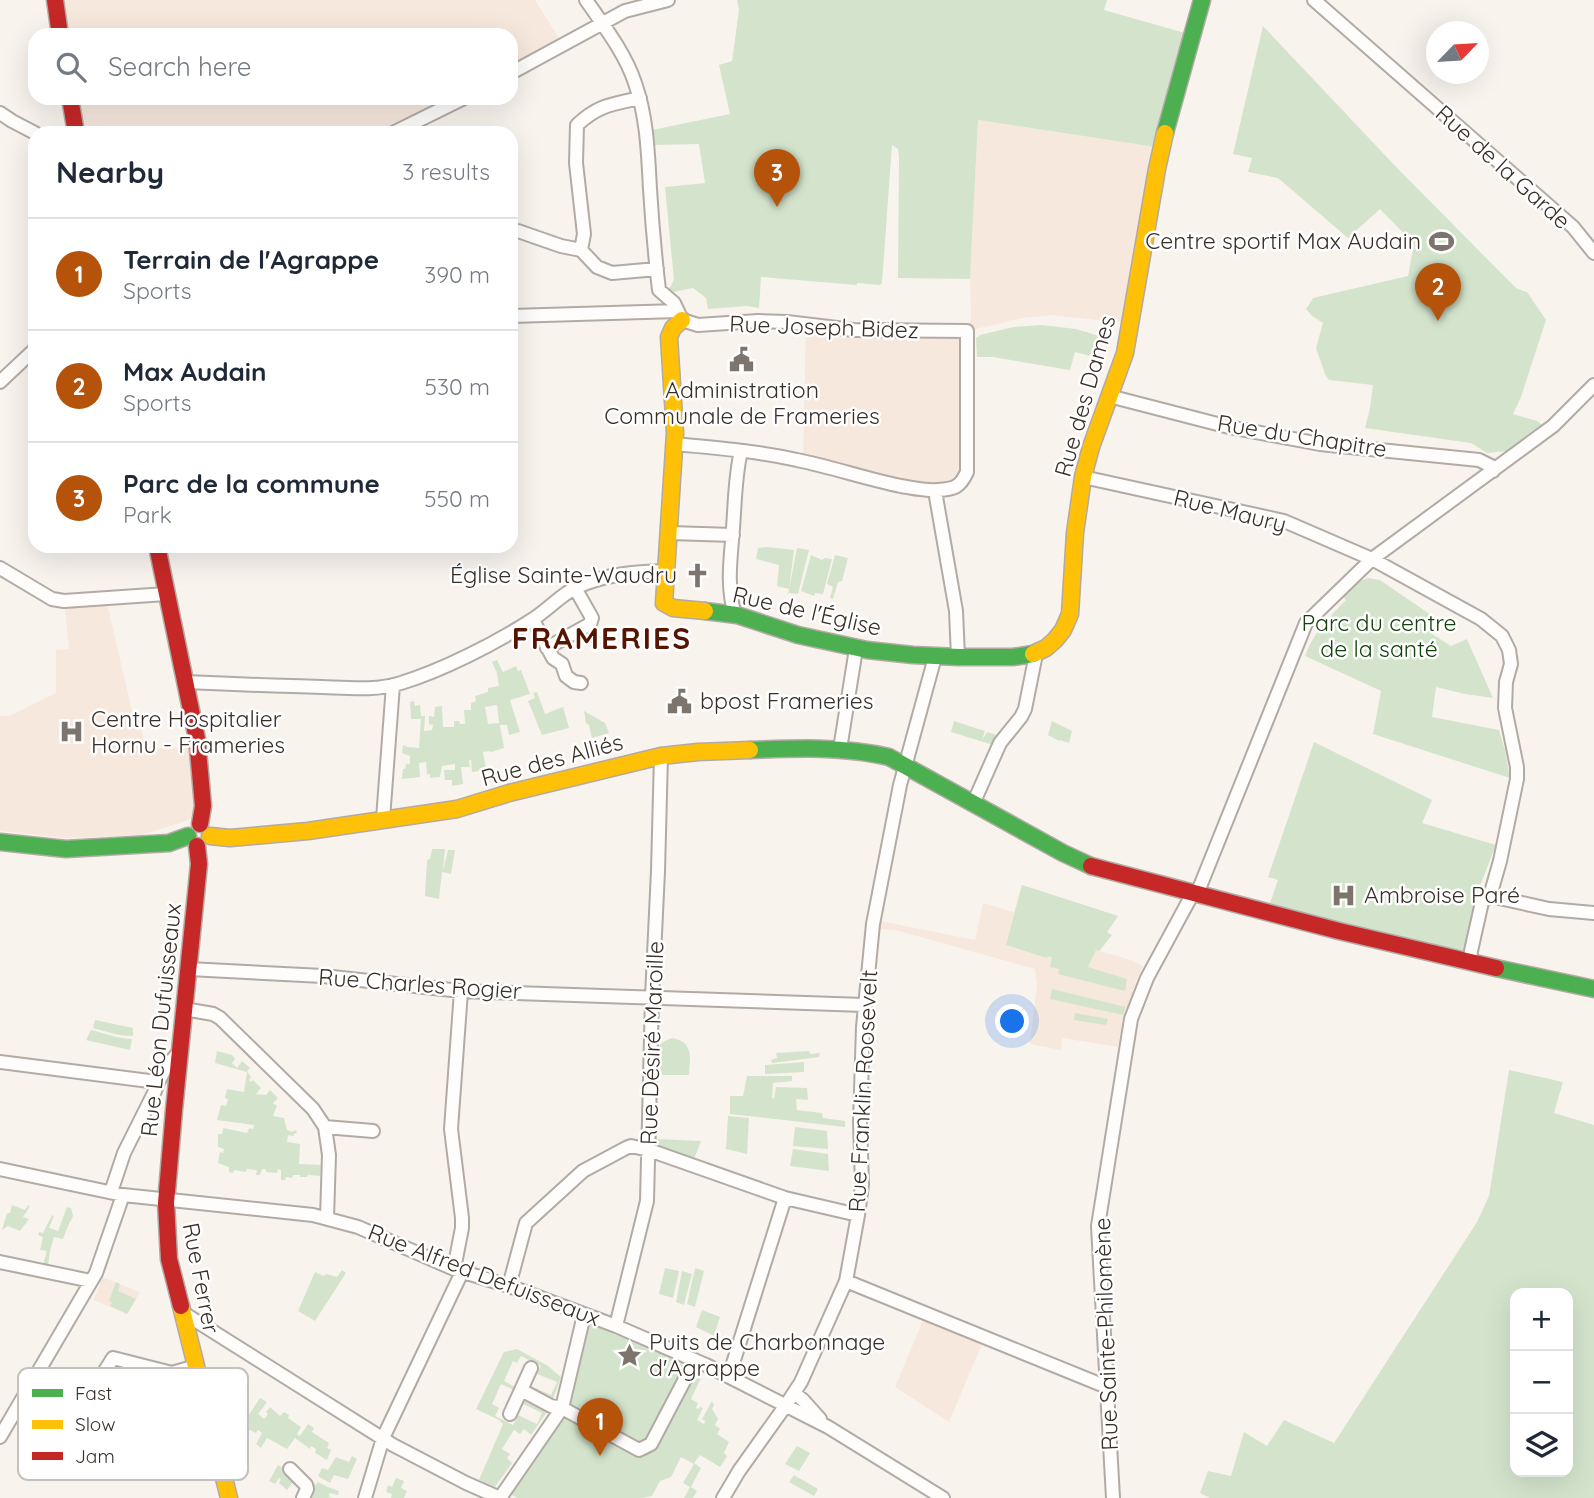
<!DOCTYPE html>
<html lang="en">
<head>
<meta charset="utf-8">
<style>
	:root { --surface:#fff; --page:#f6f6f7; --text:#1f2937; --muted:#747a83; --line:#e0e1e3; --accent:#b45309 }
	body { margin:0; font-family:Quicksand,sans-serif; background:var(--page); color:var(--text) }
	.controls { position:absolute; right:21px; bottom:21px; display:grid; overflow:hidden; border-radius:14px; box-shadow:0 7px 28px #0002 }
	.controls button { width:63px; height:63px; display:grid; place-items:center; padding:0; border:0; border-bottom:2px solid var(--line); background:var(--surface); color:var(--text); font:35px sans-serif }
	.compass { position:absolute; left:1426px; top:21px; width:63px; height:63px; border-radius:50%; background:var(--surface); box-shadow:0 7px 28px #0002; rotate:65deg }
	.you { position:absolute; left:1013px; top:1022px; width:24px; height:24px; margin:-18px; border:5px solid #fff; border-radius:50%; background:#1a73e8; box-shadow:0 0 0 10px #1a73e833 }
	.badge { display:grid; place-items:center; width:46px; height:46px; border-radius:50%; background:var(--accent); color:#fff; font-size:23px; font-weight:700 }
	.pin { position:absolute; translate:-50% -58px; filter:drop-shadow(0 2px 4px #0008) }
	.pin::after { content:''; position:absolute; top:37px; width:24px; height:21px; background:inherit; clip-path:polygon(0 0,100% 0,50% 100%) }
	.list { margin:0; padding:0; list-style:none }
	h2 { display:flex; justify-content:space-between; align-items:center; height:91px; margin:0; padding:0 28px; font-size:30px }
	h2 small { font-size:23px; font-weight:400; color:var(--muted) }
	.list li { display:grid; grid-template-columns:46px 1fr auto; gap:21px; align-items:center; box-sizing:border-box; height:112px; padding:0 28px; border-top:2px solid var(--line) }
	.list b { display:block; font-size:26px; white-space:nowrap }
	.list p { margin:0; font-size:23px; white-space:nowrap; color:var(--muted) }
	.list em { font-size:23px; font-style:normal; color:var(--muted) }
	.icon { flex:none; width:38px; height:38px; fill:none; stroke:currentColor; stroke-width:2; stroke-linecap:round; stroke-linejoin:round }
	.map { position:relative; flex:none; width:1594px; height:1498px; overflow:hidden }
	.search { position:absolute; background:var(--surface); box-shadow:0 7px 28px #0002; left:28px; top:28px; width:490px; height:77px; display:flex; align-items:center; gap:18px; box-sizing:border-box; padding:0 24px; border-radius:21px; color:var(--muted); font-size:26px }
	.panel { position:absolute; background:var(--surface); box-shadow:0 7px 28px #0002; left:28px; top:126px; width:490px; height:427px; border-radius:21px }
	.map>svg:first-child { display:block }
	.built { fill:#f7e8de }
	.green { fill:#d4e4cc; fill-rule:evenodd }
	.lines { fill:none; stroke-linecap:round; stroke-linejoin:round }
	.street-casing { stroke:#b2aaa5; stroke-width:16 }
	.fast-casing { stroke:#b2aaa5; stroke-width:19 }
	.slow-casing { stroke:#b2aaa5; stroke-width:19 }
	.jam-casing { stroke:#b2aaa5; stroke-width:19 }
	.street { stroke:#fefdfc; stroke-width:12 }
	.fast { stroke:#4caf50; stroke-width:16 }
	.slow { stroke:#ffc107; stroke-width:16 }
	.jam { stroke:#c62828; stroke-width:16 }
	.labels { text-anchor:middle; stroke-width:5; stroke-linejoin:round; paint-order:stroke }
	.street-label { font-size:23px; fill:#3a2f28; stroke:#fff }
	.poi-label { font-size:23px; fill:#3a2f28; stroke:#fff; text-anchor:start }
	.park-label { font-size:23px; fill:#13430c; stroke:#fff }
	.district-label { font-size:30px; font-weight:bold; letter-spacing:2px; fill:#551500; stroke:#fff }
	.key { fill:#fff; stroke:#c4c1be; stroke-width:2 }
	.key-label { font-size:19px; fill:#3a2f28 }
</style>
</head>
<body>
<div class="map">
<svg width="1594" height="1498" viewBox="0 0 1594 1498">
	<rect width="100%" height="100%" fill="#f9f3ee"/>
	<path class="built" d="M65,0H535L562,43L511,68V35H69Z
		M78,98H449L372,133H85Z
		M978,120L1162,148L1131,324L1052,315L1023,318L967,331L963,481L935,491L803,461L806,325L967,331L971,318L970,279Z
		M106,599L133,715H139L145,748H194L198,787L191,819L142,835L66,838L0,831V716H9L56,693V650L69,649L64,601Z
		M1022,885L1118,916L1107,932L1112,935L1100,951L1131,960L1143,966L1136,981L1128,1008H1126L1123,1015L1118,1047L1062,1038L1061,1050L1030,1044L1037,985L1035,969L899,931L878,929L880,921L975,940L983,903L1014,912Z
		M102,1277L140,1292L127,1314L93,1300L98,1290Z
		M926,1313L985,1337L949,1422L895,1387Z"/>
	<path class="green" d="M737,0H1107L1104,10L1192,35L1162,148L978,120L970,279L898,278L899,158L898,149L892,145L882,283L880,285L857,283V285L761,277L759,308L747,306L708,309L706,298L693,288L674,292L669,289L674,280L665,187L705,183L699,144L655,145L652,130L730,114L719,65L732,61L739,10Z
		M1263,26L1400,171L1516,288L1527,292L1546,320L1521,397L1513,414L1537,421L1544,426L1509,451L1487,453L1471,443L1365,428L1370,408L1373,385L1329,380L1325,374L1316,348L1323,323L1312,316L1306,309L1313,298L1408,276L1414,244L1380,209L1348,238L1278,178L1248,172L1252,158L1233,154Z
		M1042,325L1076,329L1099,336L1095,357L1075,352L1070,370L993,357H977L976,338L980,335L1013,327Z
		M767,547L794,550L789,589L797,548L809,550L798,594L788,593L789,589L777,586L779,565L756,559L758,548Z
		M811,555L822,560L825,558L832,559L823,594L815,593L814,596L801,591Z
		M835,555L848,558L842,581L838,582L833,599L830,598L833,587L827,584Z
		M1368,578L1380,580L1434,617L1426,630L1451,646L1467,639L1493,698L1465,694L1436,687L1432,717L1499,730L1505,750L1510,778L1373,734L1381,691L1305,656C1313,633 1329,617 1346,600L1342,596L1360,581Z
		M497,660L503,672L516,666L518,671L521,670L530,694L510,700L520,732L509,735L507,725H500L504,748L491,752L490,751L483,752L486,770L472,772L471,760H469L470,767H461L463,784L452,786V780H445L444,770H455V764L442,766L440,777L430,778V774H427L426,762L419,763L420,777L402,779L403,769H405L406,764H410V756L402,753L403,745L407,747L419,748L421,719H411L410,702L414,701L415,706L420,705L421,716H425L424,731L432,730L433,725L429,724V716L434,717L435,707L442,706L443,727H454V721H459L460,724H465L464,710H471V703L476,701L475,696L488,692V688L499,686L497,673L492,662ZM497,705L499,723L488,724L485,707Z
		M537,692L545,714L563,707L569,728L542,735L528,701L535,698L533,693Z
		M584,711L605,723L609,733L592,738L589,725L586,723Z
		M954,721L985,731L982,740L987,732L1000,736L993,745L951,732Z
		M1052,721L1072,731L1069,743L1060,740L1059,741L1048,735Z
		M1314,742L1432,800L1422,823L1496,845L1476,896L1466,951L1375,932L1270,903L1278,880L1268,877Z
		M432,849H445L443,871L448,850H455L451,874L442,872L439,899L425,896L427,860L430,859Z
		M1022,885L1118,916L1107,932L1112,935L1099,951L1096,950L1088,967L1127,979L1125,991L1058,974L1059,969L1050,967L1052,957L1047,956V958L1006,945Z
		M1052,989L1126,1007L1123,1015L1050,999Z
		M1075,1013L1108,1019L1106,1025L1074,1020Z
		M95,1020L133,1028V1036C120,1037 106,1031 93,1028Z
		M91,1030C104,1033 120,1039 132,1039L130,1050L86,1040Z
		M673,1038C694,1043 690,1058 689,1075H655C655,1057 652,1043 673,1038Z
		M217,1051L232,1055L235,1059L232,1063L237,1068L242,1061L250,1068L247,1071L251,1077L249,1080L251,1082L253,1080L261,1088L256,1094L266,1095L270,1090L278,1098L273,1103L277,1106L273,1116L284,1118L287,1130L292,1132L296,1130L297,1133L294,1134V1136L288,1135L287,1142L300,1144L299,1164L321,1165L320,1176L308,1175L307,1177H300V1175H293L292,1178L286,1177L285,1180H281V1170L278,1169L277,1173L266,1172V1169H262L260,1175H256L257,1170L247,1169L246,1172L234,1170L233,1173L229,1172V1167L218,1163L220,1152L223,1153L224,1149L218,1147V1134H222L223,1128L247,1133L249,1128L253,1129L254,1125L217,1120L221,1105L226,1106L228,1099L225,1098L227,1089L244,1092L247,1072L215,1063Z
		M809,1051L810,1054L820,1053L819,1057L772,1063L771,1060L777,1058L776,1053Z
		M804,1062V1072L765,1074V1065Z
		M1509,1070L1563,1082L1554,1113L1594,1125V1498H1210L1200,1493L1208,1471L1231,1476L1244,1432L1267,1446L1284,1420L1334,1443L1477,1222L1489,1196ZM1568,1293V1472H1515V1293Z
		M747,1076H792V1081L773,1083L772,1098L783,1099L774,1098L776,1087L807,1088L808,1100L796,1099L797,1110L822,1113L823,1118L845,1121V1127L730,1114V1096H743Z
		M728,1116L749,1118L747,1154L726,1149Z
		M795,1127L827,1131L828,1149L793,1146Z
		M654,1135H657V1139L701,1141L694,1159C680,1154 655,1152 654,1135Z
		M793,1149L828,1154L829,1171L790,1166Z
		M12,1205L25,1210L28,1205L30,1206L23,1217L29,1219L20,1231L8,1226L2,1230L7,1213H10Z
		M67,1207L71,1208L73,1216L71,1221H70L63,1239L54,1237L50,1251L48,1266L43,1265L47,1251L40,1250L43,1237L38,1235L39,1232L43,1233L52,1215L54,1216L49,1228L58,1231Z
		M665,1268L679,1271L673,1298L659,1294Z
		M695,1268L704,1271L695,1307L687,1304Z
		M342,1270L346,1273L315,1321L298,1311L315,1272L324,1276L326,1274L337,1277Z
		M682,1271L692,1274L684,1305L676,1302Z
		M116,1282L120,1284L118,1291L136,1299L127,1314L110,1306L112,1302L109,1301Z
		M702,1310L720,1317L714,1336L696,1327Z
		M586,1323L680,1360L703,1374L691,1399L698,1403L696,1408L698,1409L700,1407L703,1408L697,1420L704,1424L705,1421L702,1419L712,1401L714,1405L712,1409L718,1419L715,1425L720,1429L717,1434L729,1442L724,1453L727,1456L720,1467L700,1455L694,1463L701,1468L691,1487L697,1491L693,1498H684L690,1487L683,1483L694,1464L681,1457L671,1477L660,1481L652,1496L643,1498H517L512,1495L510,1491L555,1427L562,1422Z
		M517,1349L548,1366L561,1377L552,1402L549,1401L550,1398L543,1394L541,1397L527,1390L535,1371H538L541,1366L521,1356L517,1363L513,1361L504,1381L515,1387L517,1385L518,1386L514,1394L512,1393L514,1390L501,1384L492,1404L499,1408L495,1416L513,1425L517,1418L513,1415L523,1400L530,1404L532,1402L538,1404L537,1407L543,1410L545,1408L549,1409L531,1435L524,1429L520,1434L514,1430L502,1449L510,1454L507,1458L512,1463L495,1487L479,1480L503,1424L499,1420L476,1409L504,1352ZM537,1374L557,1382L551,1395L531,1386ZM523,1404L542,1413L537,1424L518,1415Z
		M260,1398L267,1402L258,1414L264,1419L268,1414L266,1412L270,1407L280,1416L284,1412L289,1415L288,1418L301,1427L297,1434L300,1436L308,1424L314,1428L312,1432L329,1443L327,1448L331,1450L327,1460L315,1453L316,1449L311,1446L310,1449L295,1438L287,1449L267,1438L261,1448L256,1444L262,1433L258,1430L256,1433L250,1430L249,1431L242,1425Z
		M797,1446L810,1453L799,1471L785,1464Z
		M352,1456L357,1459L348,1479L334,1475L330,1483L318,1476L322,1468L328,1470L336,1457L349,1462Z
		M278,1465L284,1469L283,1473L287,1475L289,1472L295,1479L287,1490L279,1483L281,1479L279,1478L275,1484L269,1481Z
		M794,1475L818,1489L814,1496L789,1482Z
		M396,1478L404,1481L401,1488L407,1491L404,1498H391L392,1494L386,1492L388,1485L392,1487Z
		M318,1482L328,1487L339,1491L338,1495L330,1493L329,1497L333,1498H306L314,1483L316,1485Z"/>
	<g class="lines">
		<defs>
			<path id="street" d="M586,0C604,26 625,53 635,83C647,117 648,153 650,189C652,222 655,256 659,290L674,303L682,320L698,325L758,321L787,322L854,330L967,331V472C960,487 955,489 938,490C926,491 913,488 901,486C866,479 832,467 797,460C757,451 716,448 675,444
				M1314,0L1573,227L1594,253
				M511,73L625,11L668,0
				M640,98C613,104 598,105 577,125L576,163L584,234L581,250L597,267L612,273L657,269
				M0,113L12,121L35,133
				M393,133L464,98
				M511,231H518L561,246L581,250
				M511,316L678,311
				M0,382L35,349
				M1109,396L1229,427L1320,444L1479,460L1491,466L1493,471
				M1083,477L1284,521L1372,559L1481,619L1502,636L1509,650L1511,664L1506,682L1505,708L1517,767V779L1500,861L1490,896L1482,902L1471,951L1470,963
				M935,491L956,611L958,657
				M670,533L733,535
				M0,568L52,599L64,601L166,594
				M735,615C726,585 731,557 733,528C735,502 735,476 741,451
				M533,620L553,658L562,664L566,676L574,682L581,683
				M547,648L590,624L592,618L575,588
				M184,682C230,684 276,686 322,687C348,688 377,691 401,683C443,670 494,644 530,621C547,611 560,595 577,587C605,574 636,572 666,571
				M840,749L856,649
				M973,804L1000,743L1021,717L1025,709L1036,654
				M383,819L393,685
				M1197,894L1306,623L1372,559L1553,426L1594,385
				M1490,896L1549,909L1594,913
				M189,969L323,976L461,991L864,1005
				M184,1009L213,1014L220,1018L313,1109L325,1127L329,1155L327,1218
				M0,1062L157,1082
				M325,1127L373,1131
				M0,1169L123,1195L313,1215L358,1227L454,1269L509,1286L616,1326L706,1365L828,1427L943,1498
				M111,1192L124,1153L155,1091C159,1076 168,1064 179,1052
				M0,1262L91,1281
				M454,1269L462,1228V1218L451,1129L461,991
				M846,1281L1107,1387
				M509,1286L526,1223L583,1171L626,1148L631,1146L649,1150L785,1198L858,1215
				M182,1312L393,1445L466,1483L500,1498
				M616,1326L647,1201L652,997L658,871L661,756
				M531,1368L521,1390L551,1406L562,1408L639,1450L651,1444L695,1360
				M729,1376L785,1198
				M794,1393L803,1400L820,1419
				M79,1412L113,1358L172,1373L196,1366
				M510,1414L521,1390
				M0,1437L96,1273L123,1195
				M290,1469L306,1485L307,1489L303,1498
				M365,1498L383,1438L462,1272
				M500,1498L562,1408L584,1315
				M723,1498L739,1471L786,1405L801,1382L846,1281L858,1215L862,1185L860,1122L863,1027L873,924L900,785L935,657
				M1113,1498L1098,1226L1131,1019L1147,978L1193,893"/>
			<path id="fast" d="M1165,133L1202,0
				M705,611L737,615L798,635L867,650L913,655L959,657H1013L1033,654
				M750,750C797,748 843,746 889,757L1063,853L1091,866
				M0,842L66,849L169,843L188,836
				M1496,968L1594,989"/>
			<path id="slow" d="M682,320L673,328L669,337L675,433L664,603L673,608L705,611
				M1033,654L1046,648L1055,640L1063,630L1070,614L1075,533L1083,477L1091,447L1125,353L1157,169L1165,133
				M210,836L230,838L308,831L457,809L509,793L661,756L698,752L750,750
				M181,1306L229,1498"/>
			<path id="jam" d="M55,0L60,35
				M70,98L76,133
				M157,546L197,739L203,806L200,824
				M1091,866L1339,931L1496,968
				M181,1306L169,1259L166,1203L174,1110L199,864L197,846"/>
		</defs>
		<use href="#street" class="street-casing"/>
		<use href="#fast" class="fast-casing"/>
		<use href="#slow" class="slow-casing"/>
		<use href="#jam" class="jam-casing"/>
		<use href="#street" class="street"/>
		<use href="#fast" class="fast"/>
		<use href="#slow" class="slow"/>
		<use href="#jam" class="jam"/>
	</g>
	<defs>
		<symbol id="stadium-bare" viewBox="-9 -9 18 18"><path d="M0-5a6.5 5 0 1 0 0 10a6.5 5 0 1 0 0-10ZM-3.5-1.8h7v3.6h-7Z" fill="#7d746d" stroke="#fff" stroke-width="2.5" paint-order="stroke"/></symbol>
		<symbol id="civic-bare" viewBox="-9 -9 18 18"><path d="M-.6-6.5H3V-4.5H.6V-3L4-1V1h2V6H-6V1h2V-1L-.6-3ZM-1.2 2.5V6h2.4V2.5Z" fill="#7d746d" stroke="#fff" stroke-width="2.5" paint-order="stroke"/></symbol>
		<symbol id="church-bare" viewBox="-9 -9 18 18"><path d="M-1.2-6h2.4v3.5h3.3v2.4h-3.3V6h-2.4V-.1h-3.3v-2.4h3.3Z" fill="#7d746d" stroke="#fff" stroke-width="2.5" paint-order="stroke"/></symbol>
		<symbol id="hospital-bare" viewBox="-9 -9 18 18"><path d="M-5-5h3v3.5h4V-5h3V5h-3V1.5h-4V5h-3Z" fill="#7d746d" stroke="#fff" stroke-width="2.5" paint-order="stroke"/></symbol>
		<symbol id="sight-bare" viewBox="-9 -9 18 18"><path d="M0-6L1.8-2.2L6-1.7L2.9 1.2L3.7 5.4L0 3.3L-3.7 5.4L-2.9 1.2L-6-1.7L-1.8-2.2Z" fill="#7d746d" stroke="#fff" stroke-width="2.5" paint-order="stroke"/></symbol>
	</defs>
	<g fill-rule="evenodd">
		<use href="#stadium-bare" x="1424" y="224" width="35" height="35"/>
		<use href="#civic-bare" x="724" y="342" width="35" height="35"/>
		<use href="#church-bare" x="680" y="558" width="35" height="35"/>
		<use href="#civic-bare" x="662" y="684" width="35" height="35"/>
		<use href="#hospital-bare" x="54" y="714" width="35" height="35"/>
		<use href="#hospital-bare" x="1326" y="878" width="35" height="35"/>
		<use href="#sight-bare" x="612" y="1338" width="35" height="35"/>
	</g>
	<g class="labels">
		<g class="street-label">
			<text transform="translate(1503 167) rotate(42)" y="8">Rue de la Garde</text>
			<text transform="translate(824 327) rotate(2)" y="8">Rue Joseph Bidez</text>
			<text transform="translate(1085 396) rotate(-74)" y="8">Rue des Dames</text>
			<text transform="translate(1302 436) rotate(9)" y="8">Rue du Chapitre</text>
			<text transform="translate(1230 511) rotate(14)" y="8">Rue Maury</text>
			<text transform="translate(807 611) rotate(13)" y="8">Rue de l'Église</text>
			<text transform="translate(552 760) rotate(-15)" y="8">Rue des Alliés</text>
			<text transform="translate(420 984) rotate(4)" y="8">Rue Charles Rogier</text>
			<text transform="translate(161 1020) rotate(-84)" y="8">Rue Léon Dufuisseaux</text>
			<text transform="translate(652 1043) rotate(-88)" y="8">Rue Désiré Maroille</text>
			<text transform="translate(863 1091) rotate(-87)" y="8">Rue Franklin Roosevelt</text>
			<text transform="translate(484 1275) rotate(21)" y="8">Rue Alfred Defuisseaux</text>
			<text transform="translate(201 1278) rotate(79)" y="8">Rue Ferrer</text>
			<text transform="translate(1106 1334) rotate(-92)" y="8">Rue Sainte-Philomène</text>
		</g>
		<g class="poi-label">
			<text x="1421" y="249" text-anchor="end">Centre sportif Max Audain</text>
			<text x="742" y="398" text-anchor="middle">Administration<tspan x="742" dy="26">Communale de Frameries</tspan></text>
			<text x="677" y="583" text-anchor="end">Église Sainte-Waudru</text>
			<text x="700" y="709">bpost Frameries</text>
			<text x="91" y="727">Centre Hospitalier<tspan x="91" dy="26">Hornu - Frameries</tspan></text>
			<text x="1364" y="903">Ambroise Paré</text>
			<text x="649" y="1350">Puits de Charbonnage<tspan x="649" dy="26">d'Agrappe</tspan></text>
		</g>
		<g class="park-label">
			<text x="1379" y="631">Parc du centre<tspan x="1379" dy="26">de la santé</tspan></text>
		</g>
		<g class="district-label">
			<text x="602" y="649">FRAMERIES</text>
		</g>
	</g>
	<rect x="18" y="1368" width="230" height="112" rx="10" class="key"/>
	<rect x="32" y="1389" width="31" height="8" fill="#4caf50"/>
	<rect x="32" y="1420" width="31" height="9" fill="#ffc107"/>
	<rect x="32" y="1452" width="31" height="8" fill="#c62828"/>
	<g class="key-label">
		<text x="75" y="1400">Fast</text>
		<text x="75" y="1431">Slow</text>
		<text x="75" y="1463">Jam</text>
	</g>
</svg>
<div class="controls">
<button>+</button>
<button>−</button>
<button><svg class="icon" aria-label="layers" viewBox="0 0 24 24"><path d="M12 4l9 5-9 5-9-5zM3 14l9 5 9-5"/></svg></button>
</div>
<svg class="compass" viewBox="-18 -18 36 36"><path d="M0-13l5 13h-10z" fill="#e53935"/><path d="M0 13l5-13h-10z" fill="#747a83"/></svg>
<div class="you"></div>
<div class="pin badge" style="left:600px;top:1456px">1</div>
<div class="pin badge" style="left:1438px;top:321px">2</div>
<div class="pin badge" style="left:777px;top:207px">3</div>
<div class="search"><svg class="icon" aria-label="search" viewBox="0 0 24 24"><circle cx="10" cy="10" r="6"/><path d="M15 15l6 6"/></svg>Search here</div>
<section class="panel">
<h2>Nearby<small>3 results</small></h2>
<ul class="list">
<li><span class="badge">1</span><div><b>Terrain de l'Agrappe</b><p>Sports</p></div><em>390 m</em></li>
<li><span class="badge">2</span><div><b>Max Audain</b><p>Sports</p></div><em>530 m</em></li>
<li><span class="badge">3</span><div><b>Parc de la commune</b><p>Park</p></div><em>550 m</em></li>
</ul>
</section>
</div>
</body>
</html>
